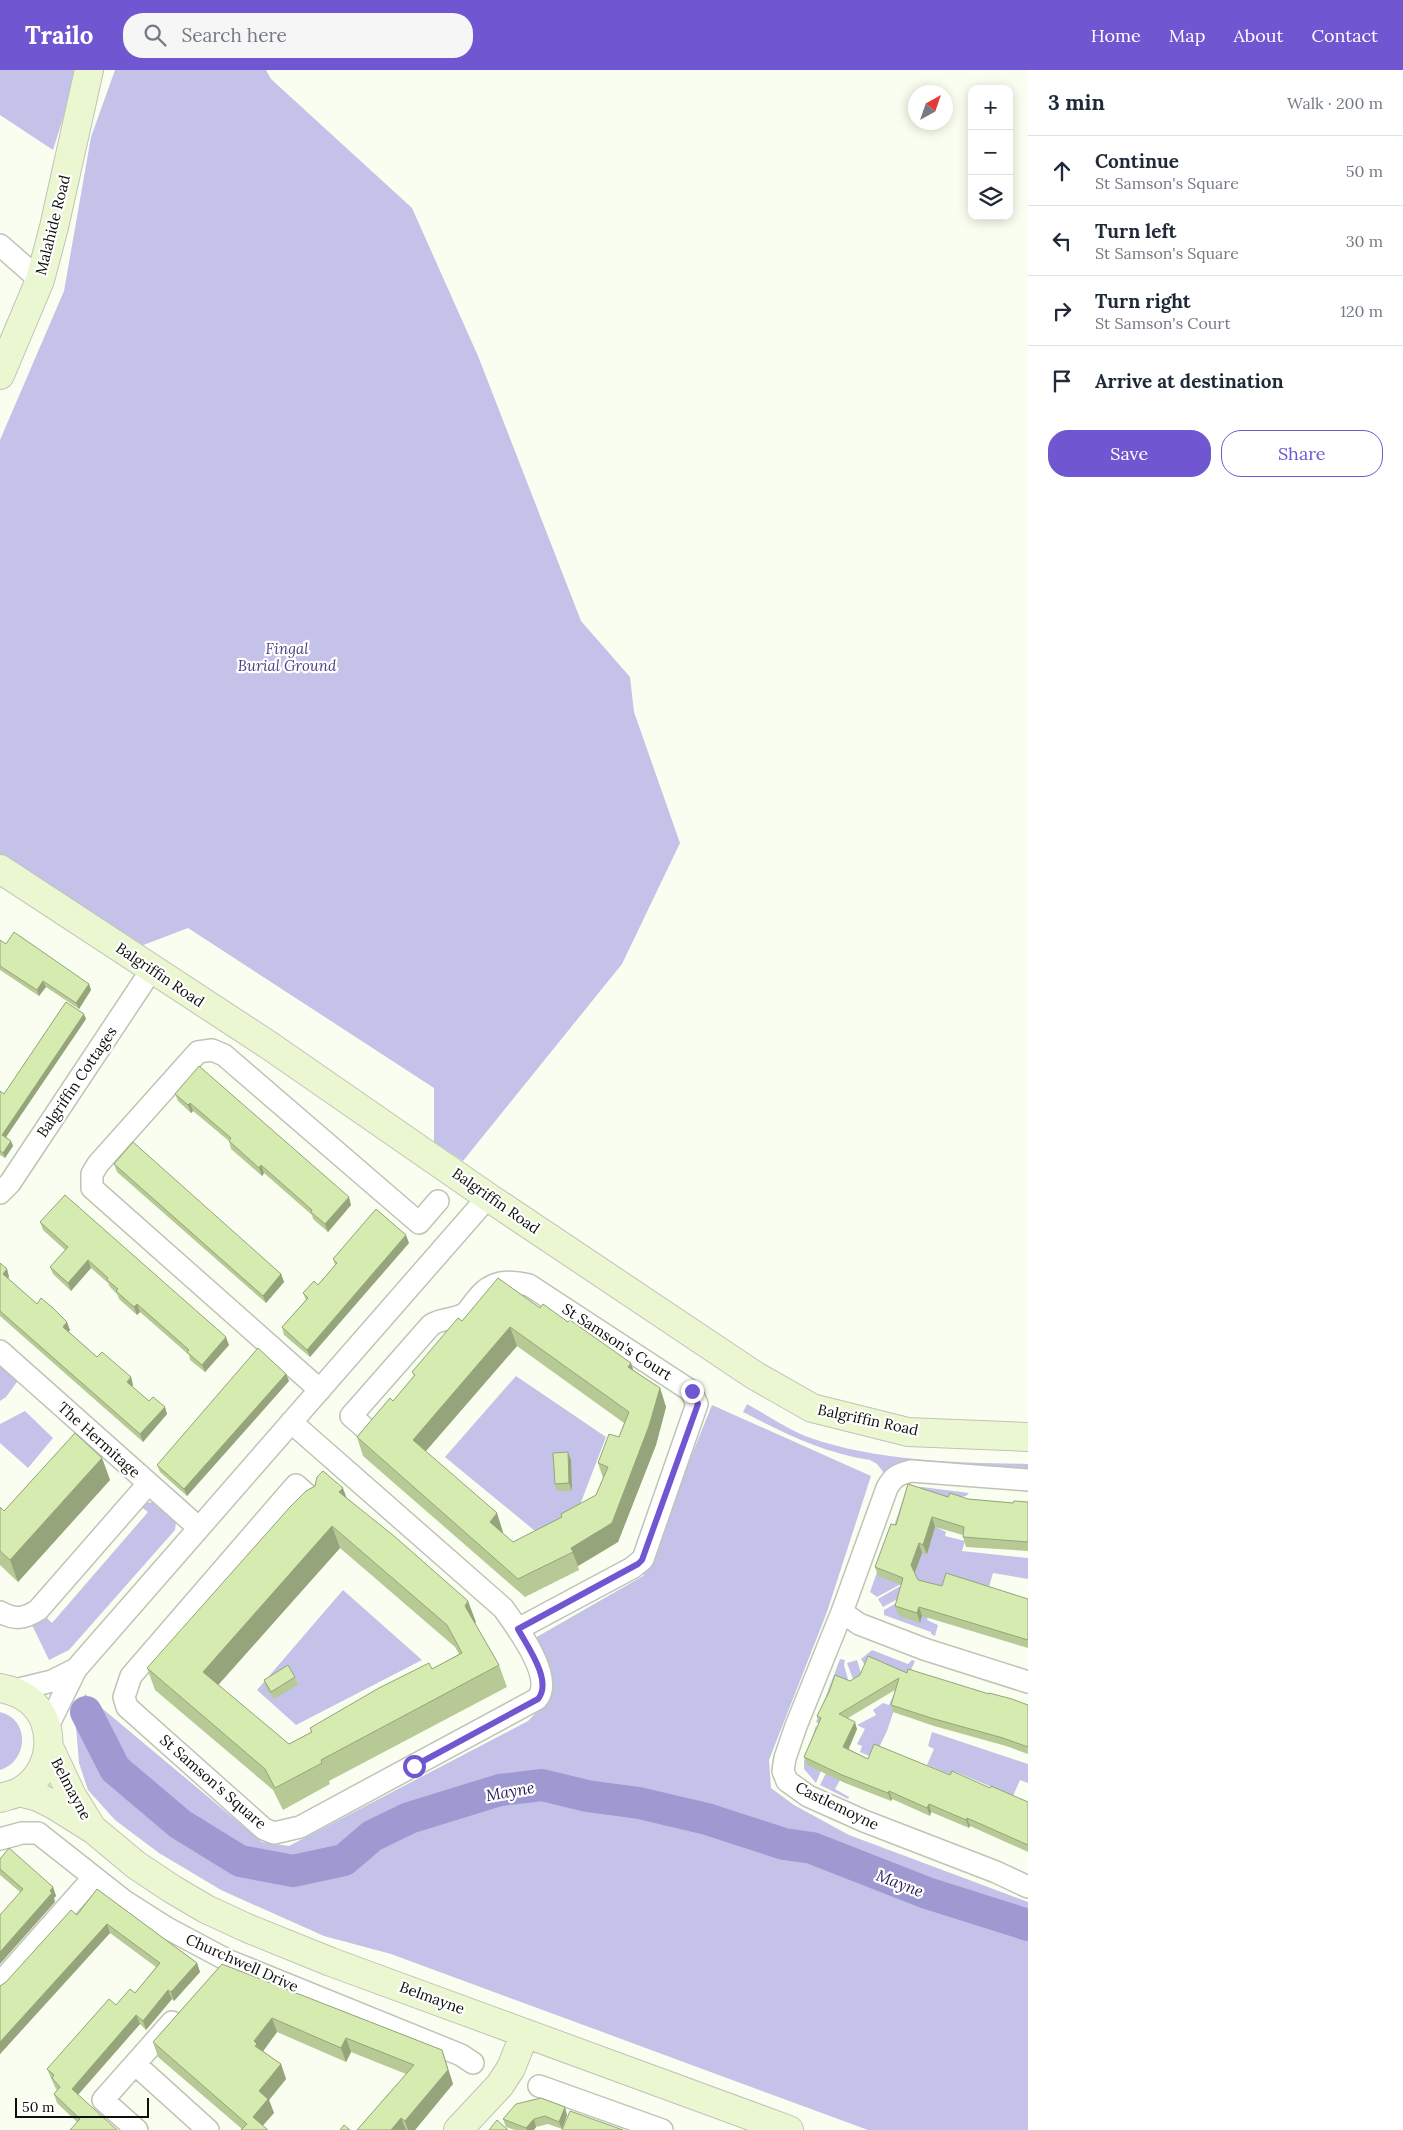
<!DOCTYPE html>
<html lang="en">
<head>
<meta charset="utf-8">
<style>
	:root { --surface:#fff; --page:#f6f6f7; --text:#1f2937; --muted:#747a83; --line:#e0e1e3; --accent:#7057d1 }
	body { margin:0; font-family:Lora,serif; background:var(--page); color:var(--text) }
	.controls { position:absolute; right:15px; top:15px; display:grid; overflow:hidden; border-radius:10px; box-shadow:0 2px 12px #0003 }
	.controls button { width:45px; height:45px; display:grid; place-items:center; padding:0; border:0; border-bottom:1px solid var(--line); background:var(--surface); color:var(--text); font:25px sans-serif }
	.compass { position:absolute; left:908px; top:15px; width:45px; height:45px; border-radius:50%; background:var(--surface); box-shadow:0 2px 12px #0003; rotate:40deg }
	.scale { position:absolute; left:15px; bottom:12px; width:134px; box-sizing:border-box; padding-left:5px; border:2px solid #0e0f0b; border-top:0; font-size:14px; line-height:18px; white-space:nowrap; color:#0e0f0b; -webkit-text-stroke:4px #fff; paint-order:stroke }
	.stop { position:absolute; width:15px; height:15px; margin:-11px; border:4px solid #7057d1; border-radius:50%; background:#fff }
	.stop.end { background:#7057d1; border-color:#fff; box-shadow:0 1px 5px #0008 }
	.list { margin:0; padding:0; list-style:none }
	h2 { display:flex; justify-content:space-between; align-items:center; height:65px; margin:0; padding:0 20px; font-size:21px }
	h2 small { font-size:16px; font-weight:400; color:var(--muted) }
	.list li { display:grid; grid-template-columns:32px 1fr auto; gap:15px; align-items:center; box-sizing:border-box; height:70px; padding:0 20px; border-top:1px solid var(--line) }
	.list b { display:block; font-size:19px; white-space:nowrap }
	.list p { margin:0; font-size:16px; white-space:nowrap; color:var(--muted) }
	.list em { font-size:16px; font-style:normal; color:var(--muted) }
	.actions { display:flex; gap:10px; padding:15px 20px }
	.actions a { flex:1; padding:11px 0; border:1px solid var(--accent); border-radius:20px; text-align:center; font-size:18px; color:var(--accent) }
	.actions .main { background:var(--accent); color:#fff }
	.icon { flex:none; width:28px; height:28px; fill:none; stroke:currentColor; stroke-width:2; stroke-linecap:round; stroke-linejoin:round }
	.map { position:relative; flex:none; width:1028px; height:2060px; overflow:hidden }
	header { display:flex; align-items:center; gap:30px; box-sizing:border-box; height:70px; padding:0 25px; background:var(--accent); color:#fff }
	header strong { font-size:24px }
	nav { display:flex; gap:28px; margin-inline-start:auto; font-size:18px }
	.search { width:350px; height:45px; background:var(--page); display:flex; align-items:center; gap:12px; box-sizing:border-box; padding:0 18px; border-radius:20px; color:var(--muted); font-size:19px }
	main { display:flex }
	aside { flex:1; background:var(--surface) }
	.map>svg:first-child { display:block }
	.green { fill:#c5c2e9 }
	.lines { fill:none; stroke-linecap:round; stroke-linejoin:round }
	.river { stroke:#9f99d2; stroke-width:32 }
	.street-casing { stroke:#bec4b6; stroke-width:24 }
	.secondary-casing { stroke:#bec4b6; stroke-width:30 }
	.street { stroke:#fff; stroke-width:21 }
	.secondary { stroke:#ebf7d1; stroke-width:28 }
	.wall { fill:#b7ca96; fill-rule:evenodd }
	.shaded-wall { fill:#95a47a }
	.building { fill:#d5ebaf; stroke:#95a47a; fill-rule:evenodd }
	.route { stroke:#7057d1; stroke-width:6 }
	.labels { text-anchor:middle; stroke-width:4.5; stroke-linejoin:round; paint-order:stroke }
	.street-label { font-size:15px; fill:#0e0f0b; stroke:#fff }
	.park-label { font-size:15px; font-style:italic; fill:#4b3f85; stroke:#fff }
	.water-label { font-size:16px; font-style:italic; fill:#2d1d5f; stroke:#fff }
</style>
</head>
<body>
<header>
<strong>Trailo</strong>
<div class="search"><svg class="icon" aria-label="search" viewBox="0 0 24 24"><circle cx="10" cy="10" r="6"/><path d="M15 15l6 6"/></svg>Search here</div>
<nav><a>Home</a><a>Map</a><a>About</a><a>Contact</a></nav>
</header>
<main>
<div class="map">
<svg width="1028" height="2060" viewBox="0 0 1028 2060">
	<rect width="100%" height="100%" fill="#f9fef0"/>
	<path class="green" d="M0,0H78L53,80L0,45Z
		M115,0H266L271,9L412,138L478,286L581,551L630,607L634,642L680,773L622,894L463,1091L434,1072V1018L188,858L133,879L0,788V370L64,221L91,67Z
		M0,1293L12,1304L17,1312L6,1327L0,1331Z
		M516,1306L606,1367L578,1440L535,1461L445,1387Z
		M747,1334C767,1345 789,1360 811,1368C876,1391 960,1393 1028,1394V1402L892,1397L884,1403L877,1394L870,1390C824,1383 784,1363 743,1342Z
		M712,1335L871,1406L827,1542L769,1690L771,1718L794,1735L849,1765L1028,1832V2060H868L391,1884L324,1866L221,1820L159,1783L115,1750L88,1720L79,1693L75,1645L85,1624L262,1772L289,1776L528,1651L550,1628V1604L535,1568L643,1506Z
		M25,1341L53,1368L28,1398L0,1373V1354Z
		M922,1417L969,1423L966,1426L961,1427L900,1461L893,1459L905,1423L912,1418Z
		M154,1432L176,1452L175,1460L69,1580L49,1590L30,1551L43,1544L52,1553L148,1442L137,1434Z
		M934,1456L946,1462L945,1466L965,1471L962,1481L1028,1488V1509L993,1503L987,1524L929,1543L927,1550L938,1555L935,1566L931,1564V1562L884,1545V1540L922,1519L914,1505L917,1497L901,1514L877,1527L870,1522L891,1463Z
		M902,1515L907,1524L883,1537L878,1529Z
		M343,1520L422,1590L296,1655L257,1620Z
		M872,1580L908,1594L912,1590L915,1591L907,1609L868,1600L861,1589Z
		M840,1589L845,1590L844,1595L851,1620L820,1654L816,1652Z
		M857,1590L864,1612L856,1617L847,1593Z
		M893,1626L898,1628L887,1661L874,1688L860,1682L862,1676L857,1674L865,1659L857,1655L876,1645L873,1640L883,1633L889,1635Z
		M0,1642C30,1649 29,1691 0,1700Z
		M816,1656L823,1659L821,1701L816,1713L804,1699V1691Z
		M932,1662L1028,1694V1713L1020,1710L1013,1726L956,1702L954,1706L927,1695L934,1679L928,1676Z
		M826,1703L840,1710L835,1719L849,1727L848,1729L820,1715Z"/>
	<g class="lines">
		<path class="river" d="M86,1642L115,1699L180,1754L240,1791L293,1801L344,1790L372,1766L409,1748L500,1720L542,1715L587,1726L639,1733L707,1749L784,1774L812,1778L927,1823L1028,1855"/>
		<defs>
			<path id="street" d="M0,175L40,210
				M0,1123L10,1113L152,899
				M0,1281L199,1458
				M320,1320L92,1118V1104L98,1094L198,982L212,980L224,985L419,1153L438,1131
				M291,1352L503,1538C516,1556 555,1608 537,1629L300,1757L274,1763L264,1759L127,1637L124,1627L131,1606L296,1415L313,1430
				M366,1359L351,1346L431,1255C441,1248 454,1250 464,1244C469,1241 473,1233 477,1229C491,1210 508,1210 529,1215L691,1321L697,1334L643,1489L632,1498L518,1559
				M1028,1410L911,1401C898,1404 893,1407 887,1418L842,1542L796,1656L785,1688L783,1701L787,1711L808,1726L864,1751L996,1802L1028,1817
				M0,1542C15,1550 24,1549 38,1540L148,1414
				M842,1542L859,1554L924,1579L1028,1612
				M11,1621L52,1611L76,1599
				M47,1658L76,1599L488,1127
				M0,1769L22,1763H38L123,1830L167,1858L227,1890L461,1985L473,1993
				M0,1913L94,1807
				M135,1994L208,2060
				M539,2016L662,2060
				M137,2060L103,2030L172,1952"/>
			<path id="secondary" d="M0,305L40,210L54,157L89,0
				M0,799L270,976L488,1127L754,1305L812,1338L908,1362L1028,1367
				M0,1618C10,1620 20,1623 29,1630C59,1654 53,1704 19,1722C13,1725 6,1726 0,1728
				M49,1677L72,1726L90,1755
				M19,1722L38,1727L54,1735L94,1760L136,1795L172,1819L206,1839L247,1858L331,1892L789,2060
				M458,2060L500,2015L511,1998L525,1963"/>
		</defs>
		<use href="#street" class="street-casing"/>
		<use href="#secondary" class="secondary-casing"/>
		<use href="#street" class="street"/>
		<use href="#secondary" class="secondary"/>
	</g>
	<path class="wall" d="M0,870L6,874L89,914L91,920L79,939L46,917L39,926L0,900Z
		M86,949L6,1067L11,1071L13,1076L5,1088L0,1085V1021L4,1024Z
		M175,1024L351,1135L328,1162L313,1149L312,1145L264,1103L262,1106L231,1079L229,1071L193,1041L191,1043L178,1031Z
		M114,1094L281,1204L284,1212L266,1233L117,1102Z
		M40,1152L229,1275L205,1302L190,1290L189,1285L140,1242L137,1245L119,1229L117,1224L110,1217L108,1213L91,1198L71,1221L53,1204L50,1197L65,1180L43,1160Z
		M409,1173L310,1287L284,1265L282,1257L306,1230L303,1223L318,1215L335,1195L333,1189Z
		M0,1193L7,1199L9,1207L8,1208L37,1234L70,1260L69,1262L97,1287L131,1307L133,1315L132,1317L149,1331L165,1337L167,1344L143,1372L0,1246Z
		M540,1238L568,1252L631,1293L633,1300L660,1318L666,1337L656,1375L618,1472L578,1496L579,1500L525,1527L363,1386L357,1367L393,1331L414,1306L412,1302L462,1251ZM517,1276L624,1353L619,1367L598,1393L603,1408L596,1425L562,1447L513,1472L502,1463L503,1462L425,1382Z
		M286,1304L289,1311L187,1426L160,1402L157,1395Z
		M102,1388L110,1410L18,1512L0,1495V1437L4,1441Z
		M571,1390L572,1421H557L555,1414Z
		M948,1427L1013,1433L1028,1432V1481L966,1477L963,1467V1465L935,1457L927,1484L922,1483L915,1503L918,1510L942,1516L1028,1529V1578L922,1546L920,1553L899,1546L895,1536L901,1515L878,1506L875,1497L896,1455Z
		M346,1428L476,1552L475,1554L499,1595L507,1617L329,1711L330,1714L283,1740L273,1720L155,1620L147,1598ZM340,1478L455,1577L459,1584L432,1599L310,1658L311,1662L289,1674L218,1615Z
		M907,1603L1028,1635V1684L1006,1676L934,1656L893,1642L891,1635L895,1620L848,1648L857,1659L849,1679L868,1689L950,1705L990,1718L1028,1732V1782L970,1756L969,1758L931,1742L930,1746L892,1729L891,1731L845,1713L807,1695L804,1687L819,1653L817,1646L850,1611Z
		M295,1607L298,1615L274,1629L266,1618L264,1610Z
		M0,1789L53,1817L56,1826L54,1828L55,1832L20,1822L0,1805Z
		M97,1819L197,1893L200,1902L174,1931L172,1929L146,1960L140,1954L78,2025L117,2060L77,2052L57,2033L54,2024L57,2020L55,2017L47,1999L116,1935L135,1923L156,1897L110,1863L0,1984V1916L6,1912L77,1845Z
		M222,1894L442,1980L453,2014L415,2060H357L406,2004L351,1982L346,1992L277,1962L263,1981L281,1994L286,2009L269,2030L274,2043L242,2059L158,1987L153,1972Z
		M567,2045L562,2059L548,2054L536,2057L534,2060H515L506,2057L503,2049Z"/>
	<path class="shaded-wall" d="M43,911L46,917L39,926L37,920Z
		M89,914L91,920L79,939L76,933Z
		M84,944L86,949L4,1070L2,1065Z
		M190,1033L193,1041L191,1043L188,1035Z
		M11,1071L13,1076L5,1088L3,1083Z
		M261,1095L264,1103L262,1106L259,1098Z
		M349,1127L351,1135L328,1162L325,1154Z
		M406,1165L409,1173L310,1287L307,1280Z
		M88,1190L91,1198L71,1221L68,1213Z
		M7,1199L9,1207L5,1211L3,1204Z
		M281,1204L284,1212L266,1233L263,1226Z
		M137,1234L140,1242L137,1245L134,1237Z
		M67,1252L70,1260L66,1265L63,1257Z
		M510,1257L517,1276L419,1389L413,1370Z
		M226,1267L229,1275L205,1302L202,1295Z
		M631,1293L637,1312L628,1297Z
		M286,1304L289,1311L187,1426L184,1419Z
		M131,1307L133,1315L129,1320L127,1312Z
		M660,1318L666,1337L656,1375L618,1472L578,1496L571,1478Z
		M165,1337L167,1344L143,1372L140,1364Z
		M568,1382L571,1390L572,1421L569,1413Z
		M102,1388L110,1410L18,1512L10,1490Z
		M343,1418L351,1440L339,1422Z
		M497,1443L503,1462L496,1470L490,1452Z
		M932,1447L935,1457L927,1484L923,1475Z
		M332,1456L340,1478L211,1623L203,1602Z
		M919,1473L922,1483L914,1505L911,1495Z
		M468,1531L476,1552L472,1557L465,1536Z
		M919,1537L922,1546L920,1553L917,1543Z
		M855,1652L857,1659L846,1684L843,1677Z
		M889,1721L892,1729L891,1731L888,1723Z
		M929,1734L931,1742L930,1746L927,1738Z
		M967,1748L970,1756L969,1758L966,1750Z
		M53,1817L56,1826L54,1828L55,1832L0,1894V1882Z
		M107,1854L110,1863L0,1984V1972Z
		M197,1893L200,1902L174,1931L171,1922Z
		M168,1920L172,1929L146,1960L143,1951Z
		M136,1945L140,1954L75,2028L72,2019Z
		M272,1948L277,1962L261,1984L255,1976L254,1971Z
		M346,1968L351,1982L346,1992L341,1978Z
		M442,1980L453,2014L415,2060H408L405,2051Z
		M281,1994L286,2009L269,2030L274,2043L259,2060L253,2047L259,2021Z
		M565,2037L567,2045L562,2059L559,2052Z
		M401,2048L406,2060H391Z
		M534,2049L536,2057L534,2060H527L526,2058Z"/>
	<path class="building" d="M14,862L89,914L76,933L43,911L37,920L0,896V870L6,874Z
		M66,932L84,944L2,1065L11,1071L3,1083L0,1081V1021L4,1024Z
		M199,996L349,1127L325,1154L311,1142L312,1140L261,1095L259,1098L229,1071L231,1068L190,1033L188,1035L175,1024Z
		M133,1072L281,1204L263,1226L114,1094Z
		M65,1125L226,1267L202,1295L187,1282L189,1280L137,1234L134,1237L116,1221L118,1219L107,1210L108,1208L88,1190L68,1213L50,1197L68,1177L40,1152Z
		M376,1139L406,1165L307,1280L282,1257L308,1228L303,1223L314,1211L318,1215L337,1193L333,1189Z
		M0,1193L7,1199L3,1204L37,1234L41,1228L53,1238L67,1252L63,1257L97,1287L102,1282L131,1307L127,1312L149,1331L153,1327L165,1337L140,1364L0,1241Z
		M498,1208L540,1238L543,1234L568,1252L570,1250L631,1293L628,1297L660,1318L649,1356L612,1453L571,1478L573,1482L518,1509L357,1367L390,1328L393,1331L415,1305L412,1302L458,1248L462,1251ZM510,1257L629,1342L619,1367L609,1364L598,1393L608,1397L596,1425L561,1444L562,1447L513,1472L490,1452L497,1443L413,1370Z
		M258,1278L286,1304L184,1419L157,1395Z
		M75,1363L102,1388L10,1490L0,1481V1437L4,1441Z
		M568,1382L569,1413L555,1414L553,1383Z
		M323,1401L343,1418L339,1422L394,1466L468,1531L465,1536L499,1595L321,1690L322,1693L275,1718L265,1699L147,1598L290,1437L306,1421L315,1416L317,1407ZM332,1456L447,1555L462,1583L432,1599L429,1593L379,1618L310,1658L312,1662L289,1674L203,1602Z
		M908,1414L948,1427L950,1423L968,1429L1013,1433L1014,1431L1028,1432V1472L963,1467L964,1457L932,1447L923,1475L919,1473L911,1495L918,1510L942,1516L946,1503L1028,1529V1570L919,1537L917,1543L895,1536L903,1508L875,1497L891,1454L896,1455Z
		M868,1586L907,1603L908,1599L989,1624V1623L1012,1629L1028,1635V1677L1003,1668L931,1648L891,1635L899,1608L839,1644L855,1652L843,1677L868,1689L874,1674L950,1705L952,1701L990,1718L991,1716L1028,1732V1775L967,1748L966,1750L929,1734L927,1738L889,1721L888,1723L842,1705L804,1687L821,1648L817,1646L829,1622L835,1605L850,1611L860,1605Z
		M288,1595L295,1607L271,1622L264,1610Z
		M9,1778L53,1817L50,1821L52,1823L0,1882V1845L23,1819L0,1799V1789Z
		M97,1819L197,1893L171,1922L168,1920L143,1951L136,1945L72,2019L117,2060H70L80,2049L54,2024L60,2017L52,2008L54,2005L47,1999L109,1929L116,1935L130,1919L135,1923L160,1893L107,1854L0,1972V1916L6,1912L71,1840L77,1845Z
		M222,1894L442,1980L448,2000L405,2051L401,2048L391,2060H357L414,1995L346,1968L341,1978L272,1948L254,1971L257,1974L255,1976L281,1994L259,2021L268,2029L253,2047L268,2060H241L247,2054L153,1972Z
		M541,2028L565,2037L559,2052L545,2046L534,2049L526,2058L503,2049L516,2034Z
		M570,2041L623,2060H562Z
		M497,2050L508,2060H489Z
		M344,2055L350,2060H340Z"/>
	<g class="lines">
		<path class="route" d="M414,1696L538,1629C553,1611 527,1576 518,1559L638,1494L642,1490L698,1334L692,1321"/>
	</g>
	<g class="labels">
		<g class="street-label">
			<text transform="translate(53 155) rotate(-76)" y="5">Malahide Road</text>
			<text transform="translate(160 905) rotate(34)" y="5">Balgriffin Road</text>
			<text transform="translate(77 1012) rotate(-56)" y="5">Balgriffin Cottages</text>
			<text transform="translate(496 1131) rotate(35)" y="5">Balgriffin Road</text>
			<text transform="translate(617 1272) rotate(33)" y="5">St Samson's Court</text>
			<text transform="translate(868 1350) rotate(12)" y="5">Balgriffin Road</text>
			<text transform="translate(99 1370) rotate(42)" y="5">The Hermitage</text>
			<text transform="translate(213 1712) rotate(41)" y="5">St Samson's Square</text>
			<text transform="translate(71 1719) rotate(62)" y="5">Belmayne</text>
			<text transform="translate(837 1736) rotate(26)" y="5">Castlemoyne</text>
			<text transform="translate(242 1893) rotate(24)" y="5">Churchwell Drive</text>
			<text transform="translate(432 1928) rotate(20)" y="5">Belmayne</text>
		</g>
		<g class="park-label">
			<text x="287" y="584">Fingal<tspan x="287" dy="17">Burial Ground</tspan></text>
		</g>
		<g class="water-label">
			<text transform="translate(510 1721) rotate(-10)" y="6">Mayne</text>
			<text transform="translate(900 1813) rotate(21)" y="6">Mayne</text>
		</g>
	</g>
</svg>
<div class="controls">
<button>+</button>
<button>−</button>
<button><svg class="icon" aria-label="layers" viewBox="0 0 24 24"><path d="M12 4l9 5-9 5-9-5zM3 14l9 5 9-5"/></svg></button>
</div>
<svg class="compass" viewBox="-18 -18 36 36"><path d="M0-13l5 13h-10z" fill="#e53935"/><path d="M0 13l5-13h-10z" fill="#747a83"/></svg>
<div class="scale">50 m</div>
<div class="stop" style="left:414px;top:1696px"></div>
<div class="stop end" style="left:692px;top:1321px"></div>
</div>
<aside>
<h2>3 min<small>Walk · 200 m</small></h2>
<ul class="list">
<li><svg class="icon" aria-label="ahead" viewBox="0 0 24 24"><path d="M12 20V5M6 11l6-6 6 6"/></svg><div><b>Continue</b><p>St Samson's Square</p></div><em>50 m</em></li>
<li><svg class="icon" aria-label="left" viewBox="0 0 24 24"><path d="M17 20v-9H6M10 6l-5 5 5 5"/></svg><div><b>Turn left</b><p>St Samson's Square</p></div><em>30 m</em></li>
<li><svg class="icon" aria-label="right" viewBox="0 0 24 24"><path d="M7 20v-9h11M14 6l5 5-5 5"/></svg><div><b>Turn right</b><p>St Samson's Court</p></div><em>120 m</em></li>
<li><svg class="icon" aria-label="arrive" viewBox="0 0 24 24"><path d="M6 21V4h12l-3 4 3 4H6"/></svg><div><b>Arrive at destination</b></div></li>
</ul>
<div class="actions"><a class="main">Save</a><a>Share</a></div>
</aside>
</main>
</body>
</html>
